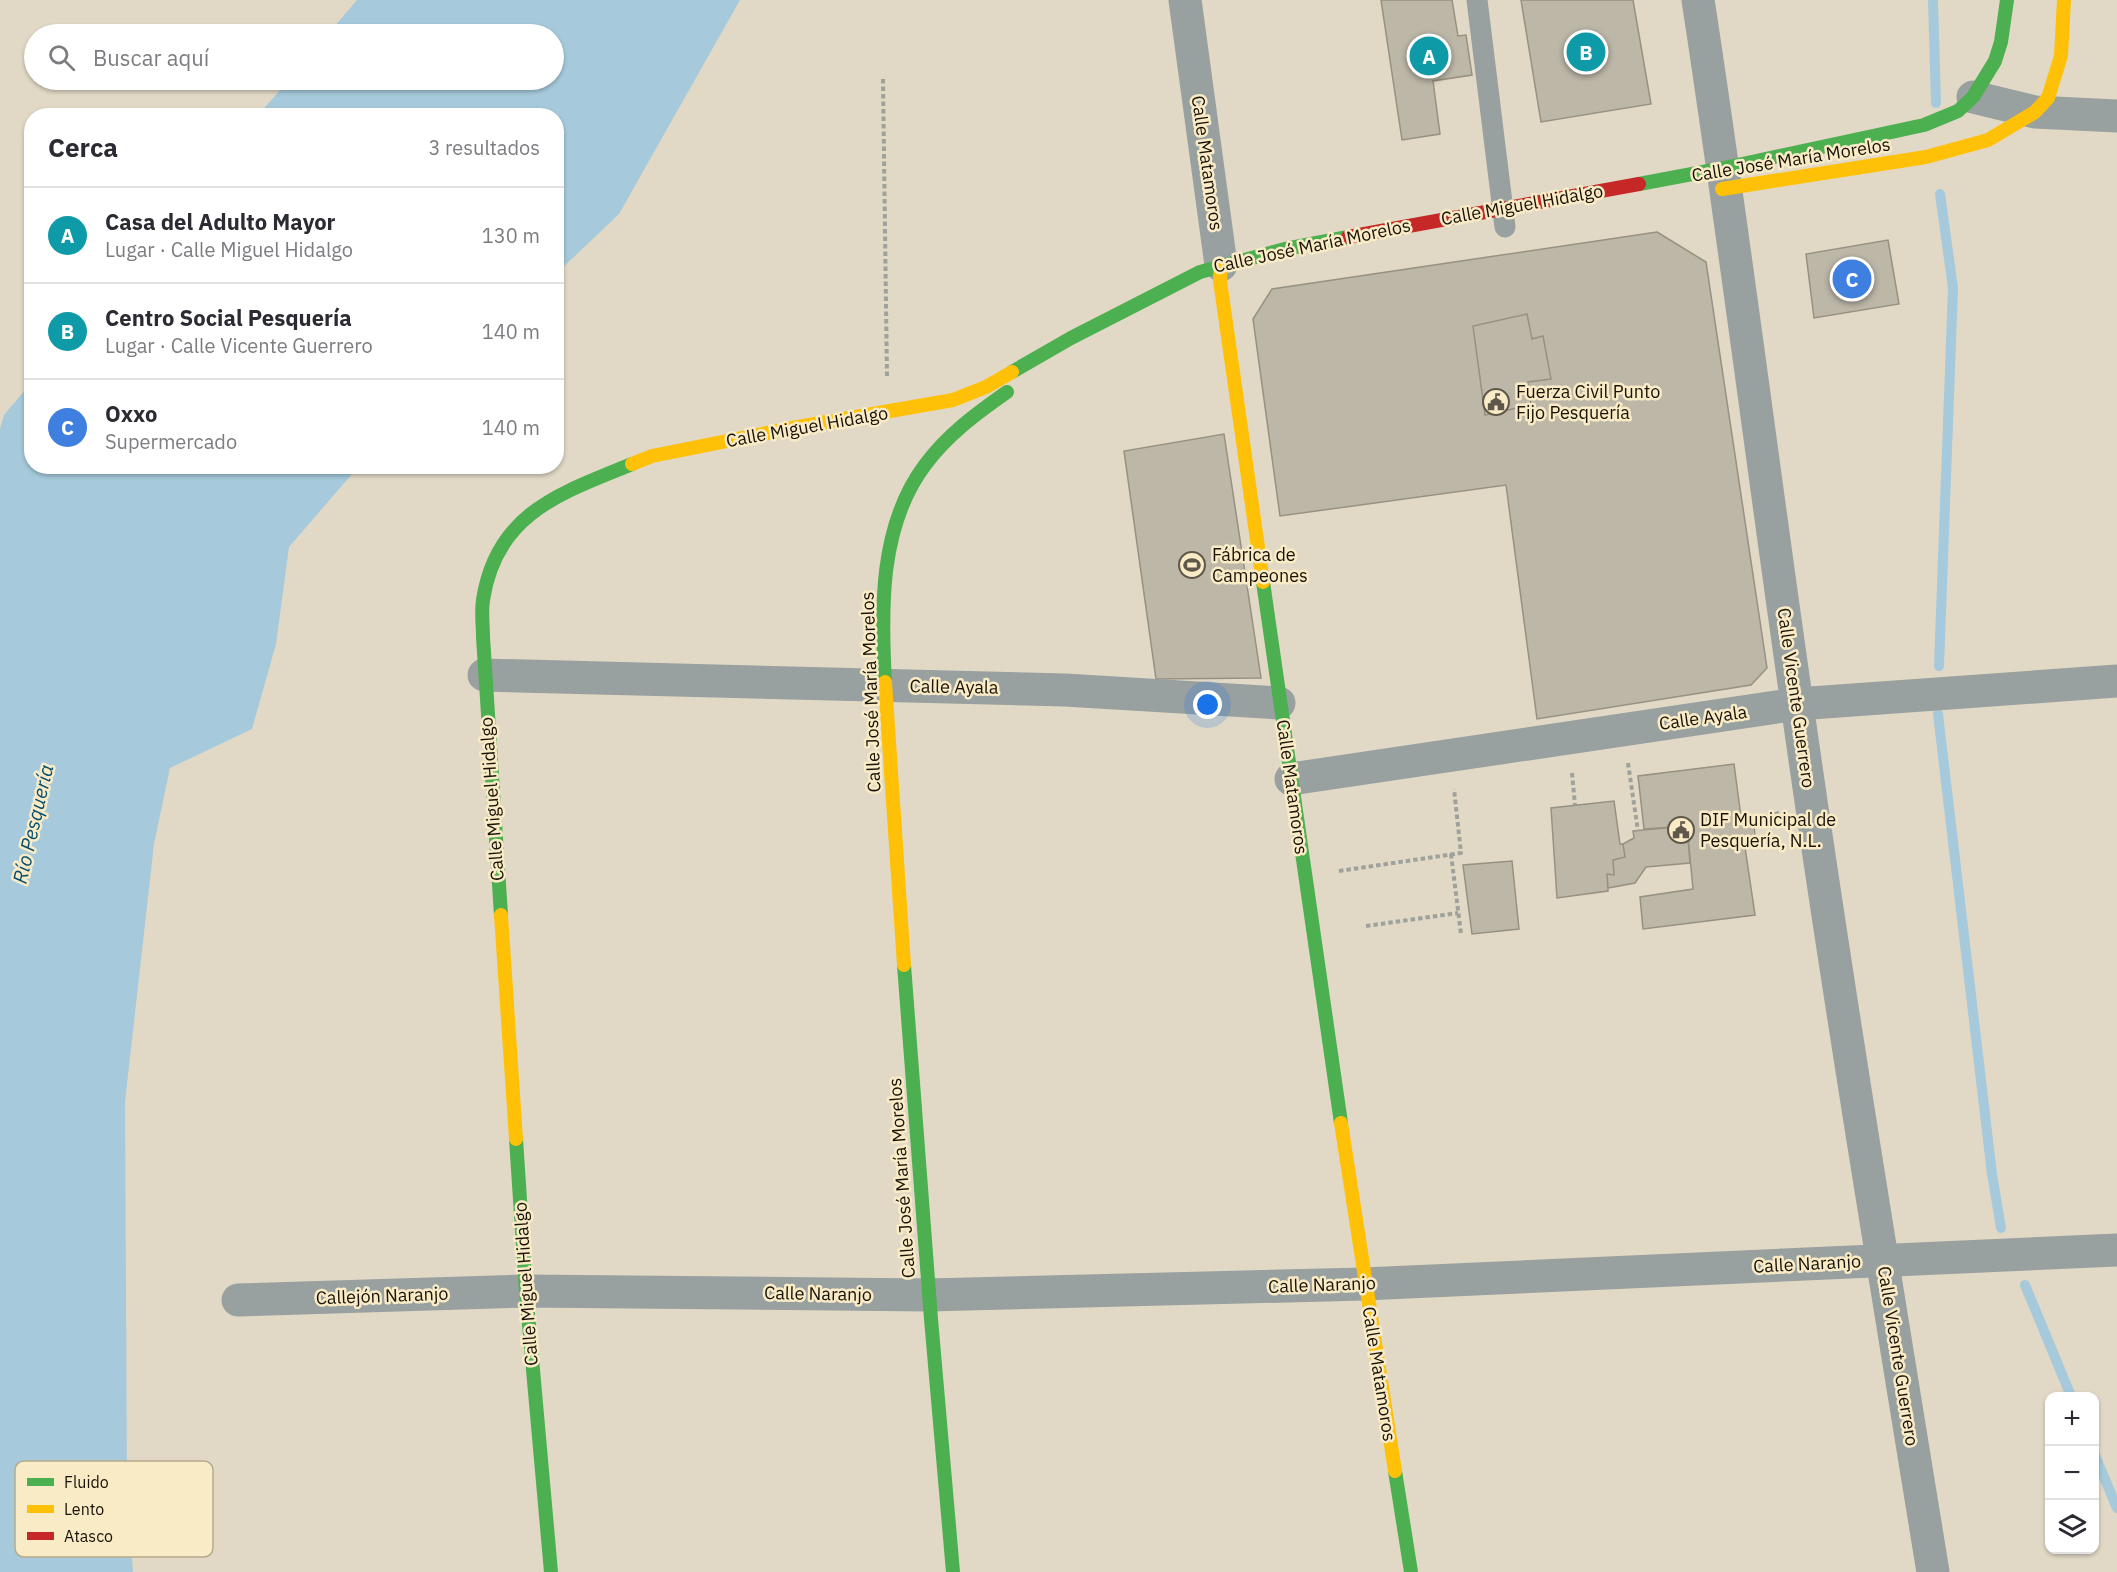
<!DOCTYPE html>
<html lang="es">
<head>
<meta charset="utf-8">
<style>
	:root { --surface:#fff; --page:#f2f2f3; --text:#2b2b33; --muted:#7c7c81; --line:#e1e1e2; --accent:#5f584a }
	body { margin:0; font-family:"IBM Plex Sans",sans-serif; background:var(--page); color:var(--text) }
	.controls { position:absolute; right:18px; bottom:18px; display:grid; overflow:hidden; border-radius:12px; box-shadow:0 2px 4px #0004 }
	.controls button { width:54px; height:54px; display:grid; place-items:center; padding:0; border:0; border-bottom:2px solid var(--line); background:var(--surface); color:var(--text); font:30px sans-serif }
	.you { position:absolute; left:1208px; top:705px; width:21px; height:21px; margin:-15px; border:4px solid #fff; border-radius:50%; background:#1a73e8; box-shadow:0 0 0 9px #1a73e833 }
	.badge { display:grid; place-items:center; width:39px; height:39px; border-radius:50%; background:var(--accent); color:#fff; font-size:20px; font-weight:700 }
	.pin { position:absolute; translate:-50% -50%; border:3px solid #fff; box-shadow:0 2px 6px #0006 }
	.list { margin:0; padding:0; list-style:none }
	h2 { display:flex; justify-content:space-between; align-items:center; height:78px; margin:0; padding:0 24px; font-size:26px }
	h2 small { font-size:20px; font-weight:400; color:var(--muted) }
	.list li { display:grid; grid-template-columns:39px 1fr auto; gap:18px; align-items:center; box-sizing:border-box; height:96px; padding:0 24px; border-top:2px solid var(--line) }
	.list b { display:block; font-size:22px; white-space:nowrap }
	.list p { margin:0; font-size:20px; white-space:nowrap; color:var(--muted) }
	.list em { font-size:20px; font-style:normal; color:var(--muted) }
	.icon { flex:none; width:33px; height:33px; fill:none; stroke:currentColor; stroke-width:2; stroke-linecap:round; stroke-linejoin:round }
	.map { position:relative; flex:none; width:2117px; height:1572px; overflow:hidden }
	.search { position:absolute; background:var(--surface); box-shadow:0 2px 4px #0004; left:24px; top:24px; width:540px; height:66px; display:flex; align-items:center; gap:15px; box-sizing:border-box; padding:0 21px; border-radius:33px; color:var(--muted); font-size:22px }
	.panel { position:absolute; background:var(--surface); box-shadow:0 2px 4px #0004; left:24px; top:108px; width:540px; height:366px; border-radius:24px }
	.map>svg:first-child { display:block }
	.water { fill:#a6cadb }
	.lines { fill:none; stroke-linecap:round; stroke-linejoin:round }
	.stream { stroke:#a6cadb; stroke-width:10 }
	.building { fill:#bdb7a8; stroke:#979182; stroke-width:1.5 }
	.path { stroke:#9ea19c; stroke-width:4; stroke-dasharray:4.5 3; stroke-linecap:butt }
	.lane { stroke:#98a0a0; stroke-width:21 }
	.street { stroke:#98a0a0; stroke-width:33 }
	.fast { stroke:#4caf50; stroke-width:14 }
	.slow { stroke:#ffc107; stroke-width:14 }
	.jam { stroke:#c62828; stroke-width:14 }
	.labels { text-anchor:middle; stroke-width:5; stroke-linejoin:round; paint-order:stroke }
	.street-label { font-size:18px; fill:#191307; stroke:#faebc7 }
	.poi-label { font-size:18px; fill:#191307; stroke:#faebc7; text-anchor:start }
	.water-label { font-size:20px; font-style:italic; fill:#064e6e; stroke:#faebc7 }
	.key { fill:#faebc7; stroke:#b6aa8d; stroke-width:1.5 }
	.key-label { font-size:16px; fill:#191307 }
</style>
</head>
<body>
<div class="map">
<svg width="2117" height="1572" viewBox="0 0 2117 1572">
	<rect width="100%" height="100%" fill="#e1d9c5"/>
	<path class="water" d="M357,0H740L619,214L557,273L556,116L258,115L289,80H554V34H328Z
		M31,383L32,466L358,467L289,547L276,644L252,729L170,768L154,844L125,1102L127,1490L133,1572H0V429L4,415Z"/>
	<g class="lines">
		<path class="stream" d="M1933,0L1936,103
			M1939,666L1953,288L1940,194
			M1938,714L1992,1174L2001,1228
			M2025,1285L2071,1396
			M2094,1453L2117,1508"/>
	</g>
	<path class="building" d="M1381,0H1452L1458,36L1466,35L1472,75L1433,81L1440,134L1402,140Z
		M1521,0H1633L1651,104L1541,122Z
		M1657,232L1706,262L1767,668L1751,685L1537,719L1506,485L1280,516L1253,319L1272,289Z
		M1888,240L1899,304L1814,318L1806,254Z
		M1527,314L1532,339L1543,336L1551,379L1528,382L1531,405L1485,415L1473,326Z
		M1224,434L1261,678L1156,679L1124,451Z
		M1734,764L1741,817L1753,815L1756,845L1745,847L1755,915L1643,929L1640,897L1693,889L1687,826L1644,829L1638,776Z
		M1614,801L1620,844H1623L1625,857L1613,860L1614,875L1607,874L1608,891L1557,898L1551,808Z
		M1687,826L1690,863L1646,867L1635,883L1608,888L1607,874L1614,875L1613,860L1625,857L1623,844L1634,838L1633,831Z
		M1512,861L1519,929L1472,934L1463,865Z"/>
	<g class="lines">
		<path class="path" d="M883,79L887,379
			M1628,763L1638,831
			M1572,773L1575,805
			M1753,820L1779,813
			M1451,854L1461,934
			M1339,871L1461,853L1454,789
			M1366,926L1458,913"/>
		<path class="lane" d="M1477,0L1505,227"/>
		<path class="street" d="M1185,0L1221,265
			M1698,0C1734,234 1763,469 1797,704C1838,994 1886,1283 1933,1572
			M1973,97L2035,112L2117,116
			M484,675L1065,690L1279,703
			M1291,779L1797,704L2117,681
			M238,1300L526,1291L928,1295L1364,1284L2117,1250"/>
		<path class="fast" d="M1639,184L1724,168L1924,125L1958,111L1973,97L1995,61L2001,42L2007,0
			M1012,372L1071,338L1200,272L1285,249L1348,237
			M1263,582L1341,1123
			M885,682C881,610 879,526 925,465C947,435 977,413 1007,392
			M501,915L483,637C483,625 481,612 483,600C496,513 561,493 632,464
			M904,965L931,1319L953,1572
			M516,1139L526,1291L551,1572
			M1395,1471L1411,1572"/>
		<path class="slow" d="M1722,189L1926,157L1988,140L2035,112L2048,98L2061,56L2064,0
			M1221,265L1220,281L1263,582
			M632,464L652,456L792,428L953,400L986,387L1012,372
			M885,682L904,965
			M501,915L516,1139
			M1341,1123L1395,1471"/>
		<path class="jam" d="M1348,237L1639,184"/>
	</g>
	<defs>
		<symbol id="civic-ring" viewBox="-11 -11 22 22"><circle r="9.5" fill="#faebc7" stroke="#5f584a" stroke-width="1.5"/><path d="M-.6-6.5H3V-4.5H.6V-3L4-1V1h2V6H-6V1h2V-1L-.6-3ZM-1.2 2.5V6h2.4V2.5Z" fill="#5f584a"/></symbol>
		<symbol id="stadium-ring" viewBox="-11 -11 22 22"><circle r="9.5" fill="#faebc7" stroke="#5f584a" stroke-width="1.5"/><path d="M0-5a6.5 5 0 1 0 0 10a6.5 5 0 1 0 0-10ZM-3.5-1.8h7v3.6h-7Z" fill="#5f584a"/></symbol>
	</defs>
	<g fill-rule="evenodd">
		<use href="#civic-ring" x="1481" y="387" width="30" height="30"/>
		<use href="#stadium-ring" x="1177" y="550" width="30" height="30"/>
		<use href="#civic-ring" x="1666" y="815" width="30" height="30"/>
	</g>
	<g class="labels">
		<g class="street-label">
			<text transform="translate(1791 160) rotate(-9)" y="6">Calle José María Morelos</text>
			<text transform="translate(1207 163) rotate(82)" y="6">Calle Matamoros</text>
			<text transform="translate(1522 205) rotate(-10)" y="6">Calle Miguel Hidalgo</text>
			<text transform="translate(1312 246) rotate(-12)" y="6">Calle José María Morelos</text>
			<text transform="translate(807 427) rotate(-10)" y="6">Calle Miguel Hidalgo</text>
			<text transform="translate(954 687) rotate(1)" y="6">Calle Ayala</text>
			<text transform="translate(871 692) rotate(-92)" y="6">Calle José María Morelos</text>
			<text transform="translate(1796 698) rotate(82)" y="6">Calle Vicente Guerrero</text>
			<text transform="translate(1703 718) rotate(-8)" y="6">Calle Ayala</text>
			<text transform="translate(1292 787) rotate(82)" y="6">Calle Matamoros</text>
			<text transform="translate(492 799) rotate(-94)" y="6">Calle Miguel Hidalgo</text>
			<text transform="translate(902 1178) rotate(-94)" y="6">Calle José María Morelos</text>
			<text transform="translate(1807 1264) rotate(-3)" y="6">Calle Naranjo</text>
			<text transform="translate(526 1284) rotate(-94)" y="6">Calle Miguel Hidalgo</text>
			<text transform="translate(1322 1285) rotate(-2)" y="6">Calle Naranjo</text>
			<text transform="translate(818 1294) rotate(1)" y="6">Calle Naranjo</text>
			<text transform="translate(382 1296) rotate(-2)" y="6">Callejón Naranjo</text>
			<text transform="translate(1898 1356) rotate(81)" y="6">Calle Vicente Guerrero</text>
			<text transform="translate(1379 1374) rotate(81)" y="6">Calle Matamoros</text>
		</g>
		<g class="poi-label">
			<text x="1516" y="398">Fuerza Civil Punto<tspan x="1516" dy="21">Fijo Pesquería</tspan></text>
			<text x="1212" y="561">Fábrica de<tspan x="1212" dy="21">Campeones</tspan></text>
			<text x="1700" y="826">DIF Municipal de<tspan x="1700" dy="21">Pesquería, N.L.</tspan></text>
		</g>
		<g class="water-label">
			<text transform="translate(33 824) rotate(-77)" y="7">Río Pesquería</text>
		</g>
	</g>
	<rect x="15" y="1461" width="198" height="96" rx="9" class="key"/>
	<rect x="27" y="1478" width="27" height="8" fill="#4caf50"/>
	<rect x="27" y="1505" width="27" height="8" fill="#ffc107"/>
	<rect x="27" y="1532" width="27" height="8" fill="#c62828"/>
	<g class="key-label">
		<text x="64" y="1488">Fluido</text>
		<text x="64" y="1515">Lento</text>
		<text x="64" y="1542">Atasco</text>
	</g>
</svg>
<div class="controls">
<button>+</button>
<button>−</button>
<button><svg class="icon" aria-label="layers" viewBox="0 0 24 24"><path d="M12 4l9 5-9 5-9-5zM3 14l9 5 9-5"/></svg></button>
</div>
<div class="you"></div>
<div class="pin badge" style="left:1429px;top:56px;background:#0f9aa8">A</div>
<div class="pin badge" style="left:1586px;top:52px;background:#0f9aa8">B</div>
<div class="pin badge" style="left:1852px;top:279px;background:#3f7fe0">C</div>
<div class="search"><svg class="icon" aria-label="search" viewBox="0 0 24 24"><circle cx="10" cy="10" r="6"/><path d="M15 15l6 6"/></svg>Buscar aquí</div>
<section class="panel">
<h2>Cerca<small>3 resultados</small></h2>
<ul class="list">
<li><span class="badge" style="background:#0f9aa8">A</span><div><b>Casa del Adulto Mayor</b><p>Lugar · Calle Miguel Hidalgo</p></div><em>130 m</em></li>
<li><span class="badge" style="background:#0f9aa8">B</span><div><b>Centro Social Pesquería</b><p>Lugar · Calle Vicente Guerrero</p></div><em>140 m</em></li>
<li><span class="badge" style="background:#3f7fe0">C</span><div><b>Oxxo</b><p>Supermercado</p></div><em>140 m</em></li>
</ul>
</section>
</div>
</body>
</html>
